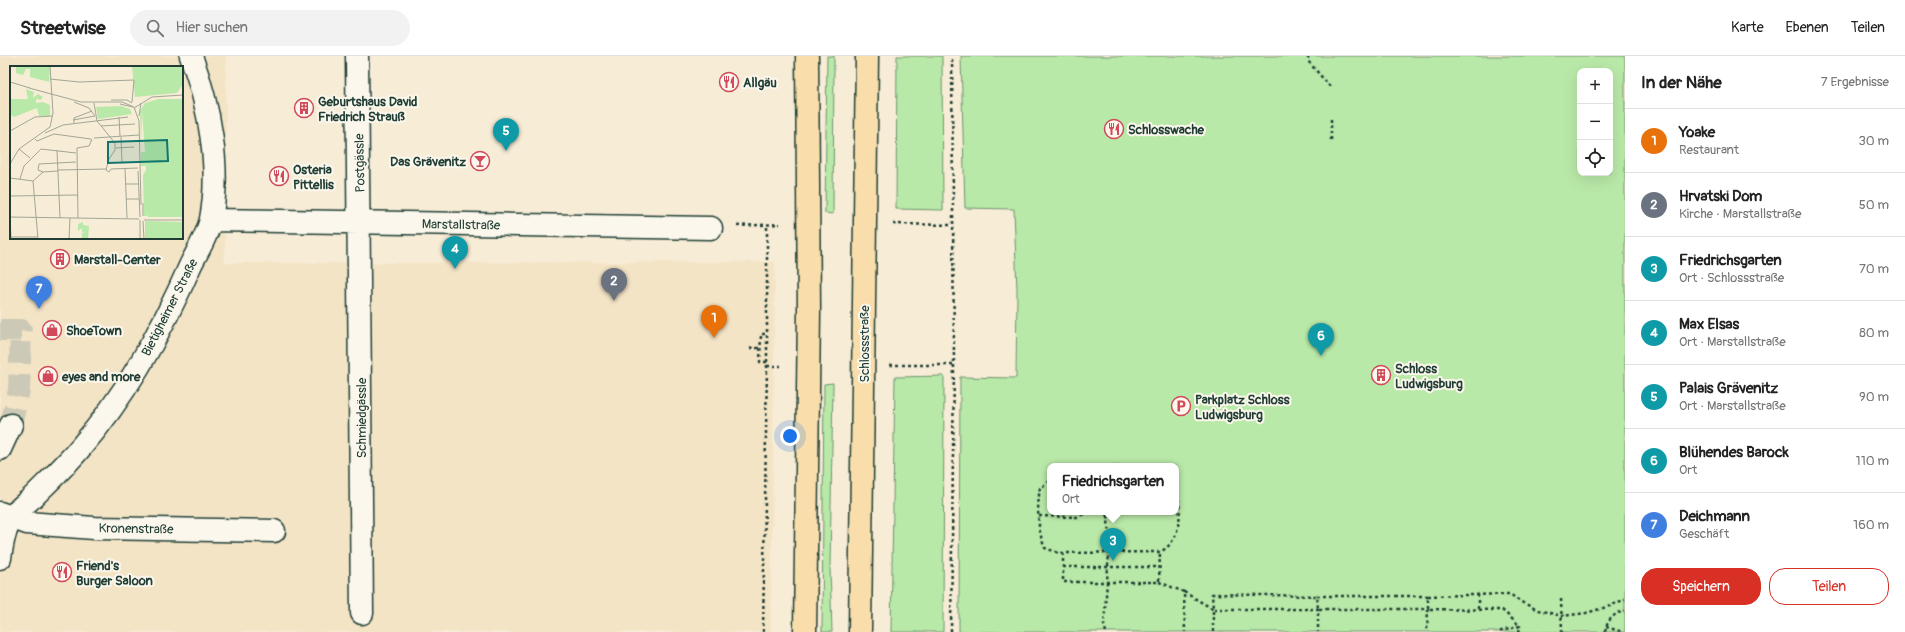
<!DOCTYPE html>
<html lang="de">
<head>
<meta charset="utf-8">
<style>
	:root { --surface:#fff; --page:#f2f2f2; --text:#222; --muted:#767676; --line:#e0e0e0; --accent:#d93025 }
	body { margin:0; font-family:Pangolin,sans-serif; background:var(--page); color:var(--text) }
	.controls { position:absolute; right:12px; top:12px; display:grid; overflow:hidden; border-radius:8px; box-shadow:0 4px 16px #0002 }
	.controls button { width:36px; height:36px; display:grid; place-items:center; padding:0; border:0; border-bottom:1px solid var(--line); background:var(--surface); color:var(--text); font:20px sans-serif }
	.you { position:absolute; left:790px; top:380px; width:14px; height:14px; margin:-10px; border:3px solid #fff; border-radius:50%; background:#1a73e8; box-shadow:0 0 0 6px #1a73e833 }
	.badge { display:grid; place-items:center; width:26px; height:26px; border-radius:50%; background:var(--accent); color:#fff; font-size:13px; font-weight:700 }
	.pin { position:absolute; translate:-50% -33px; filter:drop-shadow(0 1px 2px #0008) }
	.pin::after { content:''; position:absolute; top:21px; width:14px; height:12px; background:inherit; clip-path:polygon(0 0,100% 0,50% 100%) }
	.popup { position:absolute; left:1047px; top:407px; width:132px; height:52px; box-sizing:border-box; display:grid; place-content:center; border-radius:8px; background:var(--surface); filter:drop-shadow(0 1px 3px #0005); font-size:13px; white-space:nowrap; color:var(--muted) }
	.popup b { font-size:15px; color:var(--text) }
	.popup::after { content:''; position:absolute; left:50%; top:100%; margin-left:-8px; border:8px solid transparent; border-top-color:var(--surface) }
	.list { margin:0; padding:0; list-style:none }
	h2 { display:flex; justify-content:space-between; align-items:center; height:52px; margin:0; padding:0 16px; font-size:17px }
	h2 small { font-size:13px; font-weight:400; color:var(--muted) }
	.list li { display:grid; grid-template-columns:26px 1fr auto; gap:12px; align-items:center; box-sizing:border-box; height:64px; padding:0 16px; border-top:1px solid var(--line) }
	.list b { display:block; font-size:15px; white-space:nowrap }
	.list p { margin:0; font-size:13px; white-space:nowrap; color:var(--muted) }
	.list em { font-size:13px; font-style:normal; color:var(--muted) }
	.actions { display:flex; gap:8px; padding:12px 16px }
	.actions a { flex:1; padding:9px 0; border:1px solid var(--accent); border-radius:16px; text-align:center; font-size:14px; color:var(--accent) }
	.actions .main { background:var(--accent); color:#fff }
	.icon { flex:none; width:22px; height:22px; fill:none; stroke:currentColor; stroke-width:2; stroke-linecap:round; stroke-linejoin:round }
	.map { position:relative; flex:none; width:1625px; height:576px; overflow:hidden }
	header { display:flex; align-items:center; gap:24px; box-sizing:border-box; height:56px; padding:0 20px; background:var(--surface); border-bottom:1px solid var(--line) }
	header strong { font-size:19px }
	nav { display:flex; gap:22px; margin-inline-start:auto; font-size:14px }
	.search { width:280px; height:36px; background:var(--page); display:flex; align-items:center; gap:10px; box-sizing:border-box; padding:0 14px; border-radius:22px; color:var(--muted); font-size:15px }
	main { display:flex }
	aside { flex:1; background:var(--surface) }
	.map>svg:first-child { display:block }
	.built { fill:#f4e4c6; fill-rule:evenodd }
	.green { fill:#b9e9a8; stroke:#6c936e; fill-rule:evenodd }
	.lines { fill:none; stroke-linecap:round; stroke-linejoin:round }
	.minor-tunnel { stroke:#ccc9b6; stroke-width:22; stroke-dasharray:22 11; stroke-linecap:butt }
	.minor-casing { stroke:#1f3d34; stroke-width:25 }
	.major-casing { stroke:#1f3d34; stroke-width:25 }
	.path { stroke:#1f3d34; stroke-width:2.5; stroke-dasharray:3 3; stroke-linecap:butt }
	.minor { stroke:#fbf7ec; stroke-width:22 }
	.major { stroke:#f9deab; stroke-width:22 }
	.labels { text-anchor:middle; stroke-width:4; stroke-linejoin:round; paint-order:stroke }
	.poi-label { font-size:13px; font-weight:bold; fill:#1f3d34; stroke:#fbf7ec; text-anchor:start }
	.street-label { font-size:13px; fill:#1f3d34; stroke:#fbf7ec }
	.inset-road { fill:none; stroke:#a1a695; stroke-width:1 }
	.view { fill:#0f766e; fill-opacity:0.15; stroke:#0f766e; stroke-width:2 }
	.inset-edge { fill:none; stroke:#1f3d34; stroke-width:2 }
</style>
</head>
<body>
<header>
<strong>Streetwise</strong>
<div class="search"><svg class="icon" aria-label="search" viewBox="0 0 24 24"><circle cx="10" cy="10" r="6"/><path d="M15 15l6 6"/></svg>Hier suchen</div>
<nav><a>Karte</a><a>Ebenen</a><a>Teilen</a></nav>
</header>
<main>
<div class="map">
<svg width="1625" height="576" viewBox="0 0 1625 576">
	<rect width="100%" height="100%" fill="#f7ecd6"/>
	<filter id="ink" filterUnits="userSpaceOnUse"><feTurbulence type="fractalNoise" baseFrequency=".025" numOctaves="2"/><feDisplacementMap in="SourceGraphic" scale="8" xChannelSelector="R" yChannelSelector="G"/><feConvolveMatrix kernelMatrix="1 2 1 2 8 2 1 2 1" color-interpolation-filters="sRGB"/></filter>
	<g filter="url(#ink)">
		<path class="built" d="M0,0H226L225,207L775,206L771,576H0ZM11,11H182V182H11Z"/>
		<path class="green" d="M827,0H834L833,158L825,157Z
			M897,0H942L943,154L896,153Z
			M961,0H1625V576H959L960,321L1016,322L1017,235L1014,153L965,152ZM1580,15H1610V117H1580ZM1050,410H1176V456H1050Z
			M944,320L943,576H891L895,321Z
			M833,327L830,511L832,576H822L824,328Z"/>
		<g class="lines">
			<path class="minor-tunnel" d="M0,274H21L19,334L11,369"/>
			<defs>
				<path id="minor" d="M357,0L362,557
					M211,164L711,172
					M0,393L11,369
					M0,457L27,467L94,472L274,475
					M0,502C2,489 4,474 12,462C17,453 28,446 35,439C51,423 67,408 81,391C128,337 163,272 191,208C198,194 208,178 211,163C221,111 209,49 191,0"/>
				<path id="major" d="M805,576L809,255L807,0
					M860,576L867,0"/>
			</defs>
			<use href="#minor" class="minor-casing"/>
			<use href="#major" class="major-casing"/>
			<path class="path" d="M1308,0V5L1332,33
				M1331,63V86
				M893,168L953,169
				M737,170L780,168
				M750,292H761
				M767,306H760L761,278H767
				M890,309H954
				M767,310H781
				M1147,410H1150
				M1050,425L1040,432C1037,450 1037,475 1045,492L1059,497L1160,496C1181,486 1183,454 1176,435
				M1100,456L1108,460
				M1039,460L1077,461L1089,456
				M1063,497V526H1159L1160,496
				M1063,511H1159
				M1159,526L1184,536L1185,576
				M1184,536L1213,553L1212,538L1317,540L1318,553H1428L1427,576
				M1478,538V554
				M1317,540H1428V553L1502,554L1520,570L1498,576
				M1428,540L1510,538L1521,546L1538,554L1562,560L1586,557L1610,550L1625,543
				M1561,543L1562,576
				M1606,571L1623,576
				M763,576L767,310V168
				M951,576L954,309L952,0
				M1106,576L1104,569L1109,496L1108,456
				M1213,576V553H1318V576
				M1519,576L1520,570
				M1605,576C1607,565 1613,557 1625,555"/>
			<use href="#minor" class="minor"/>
			<use href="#major" class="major"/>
		</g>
	</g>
	<defs>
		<symbol id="restaurant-ring" viewBox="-11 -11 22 22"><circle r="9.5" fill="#fbf7ec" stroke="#d1495b" stroke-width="1.5"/><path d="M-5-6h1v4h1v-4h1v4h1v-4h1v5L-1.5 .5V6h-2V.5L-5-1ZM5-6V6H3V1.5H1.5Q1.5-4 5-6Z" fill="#d1495b"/></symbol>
		<symbol id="building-ring" viewBox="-11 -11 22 22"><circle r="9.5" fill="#fbf7ec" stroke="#d1495b" stroke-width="1.5"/><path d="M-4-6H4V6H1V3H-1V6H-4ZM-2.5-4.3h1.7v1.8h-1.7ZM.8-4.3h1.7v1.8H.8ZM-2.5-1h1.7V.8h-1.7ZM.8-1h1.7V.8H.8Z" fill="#d1495b"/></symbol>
		<symbol id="bar-ring" viewBox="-11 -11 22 22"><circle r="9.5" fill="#fbf7ec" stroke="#d1495b" stroke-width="1.5"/><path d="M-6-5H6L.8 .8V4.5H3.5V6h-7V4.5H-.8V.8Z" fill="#d1495b"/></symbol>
		<symbol id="shop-ring" viewBox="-11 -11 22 22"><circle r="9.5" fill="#fbf7ec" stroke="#d1495b" stroke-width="1.5"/><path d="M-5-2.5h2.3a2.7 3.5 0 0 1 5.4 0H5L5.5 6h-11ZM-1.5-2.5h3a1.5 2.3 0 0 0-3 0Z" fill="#d1495b"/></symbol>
		<symbol id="parking-ring" viewBox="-11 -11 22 22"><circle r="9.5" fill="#fbf7ec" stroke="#d1495b" stroke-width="1.5"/><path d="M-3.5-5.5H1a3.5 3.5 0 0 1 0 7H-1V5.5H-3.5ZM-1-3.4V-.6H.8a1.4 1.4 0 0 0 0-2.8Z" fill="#d1495b"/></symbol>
	</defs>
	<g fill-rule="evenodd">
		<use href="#restaurant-ring" x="718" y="15" width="22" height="22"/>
		<use href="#building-ring" x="293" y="41" width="22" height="22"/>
		<use href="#restaurant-ring" x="1103" y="62" width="22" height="22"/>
		<use href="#bar-ring" x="469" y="94" width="22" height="22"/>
		<use href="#restaurant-ring" x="268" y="109" width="22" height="22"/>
		<use href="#building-ring" x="49" y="192" width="22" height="22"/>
		<use href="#shop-ring" x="41" y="263" width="22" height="22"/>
		<use href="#building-ring" x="1370" y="308" width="22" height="22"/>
		<use href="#shop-ring" x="37" y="309" width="22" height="22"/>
		<use href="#parking-ring" x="1170" y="339" width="22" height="22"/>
		<use href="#restaurant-ring" x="51" y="505" width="22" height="22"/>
	</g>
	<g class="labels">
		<g class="poi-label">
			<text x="743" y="31">Allgäu</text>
			<text x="318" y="50">Geburtshaus David<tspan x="318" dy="15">Friedrich Strauß</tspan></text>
			<text x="1128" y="78">Schlosswache</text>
			<text x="466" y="110" text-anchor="end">Das Grävenitz</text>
			<text x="293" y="118">Osteria<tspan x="293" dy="15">Pittellis</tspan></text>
			<text x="74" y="208">Marstall-Center</text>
			<text x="66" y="279">ShoeTown</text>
			<text x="1395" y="317">Schloss<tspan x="1395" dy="15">Ludwigsburg</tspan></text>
			<text x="62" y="325">eyes and more</text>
			<text x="1195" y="348">Parkplatz Schloss<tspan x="1195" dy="15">Ludwigsburg</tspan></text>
			<text x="76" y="514">Friend's<tspan x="76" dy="15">Burger Saloon</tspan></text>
		</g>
		<g class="street-label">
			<text transform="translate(359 107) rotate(-91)" y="5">Postgässle</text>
			<text transform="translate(461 168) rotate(1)" y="5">Marstallstraße</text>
			<text transform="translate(169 251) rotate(-63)" y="5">Bietigheimer Straße</text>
			<text transform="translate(864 288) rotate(-90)" y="5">Schlossstraße</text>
			<text transform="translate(361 362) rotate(-90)" y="5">Schmiedgässle</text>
			<text transform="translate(136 472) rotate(1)" y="5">Kronenstraße</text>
		</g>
	</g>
	<g transform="translate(10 10)">
		<rect width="173" height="173" fill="#f7ecd6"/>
		<path d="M6,0H40L39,16L20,11V3H16L13,9L6,7ZM122,0H173V18L167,27L125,31ZM16,23L24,26L23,32L28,28L33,31L31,34L26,33V37L33,36L40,39V50H29L27,42L4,51L0,48V33H18ZM148,33H173V151H138L137,146V150H134L133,109L136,104V100H131V86H135L132,46L131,80L130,45L135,37ZM111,40L120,43L122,48L88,53L86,41ZM135,155L173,156V173H135ZM73,156V159L79,160L78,173H72V167L75,166H72V162L68,165V158Z" fill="#b9e9a8"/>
		<path class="inset-road" d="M40,13L69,16L124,14L122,36M0,16L20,22M19,22L71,36H112L124,41L129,55L131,139M101,34H117L122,37M64,36L79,42L85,50M84,37L87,55L105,77V84L99,93M110,38L123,41M124,42L142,31L173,29M129,50L131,37M109,51L110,70M63,54L85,50M64,57V52L82,45M91,60L125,58M0,65L25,51L42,50M35,67L53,59L118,51M111,71L112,96M84,72L129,69M25,73L27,75L44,68L81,73M106,82L124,81M9,83L20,92M47,84L50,152M99,93L96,104L99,106L101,103M0,98L9,83L40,61L43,47L40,0M115,102L117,152M101,103L128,102M48,104L96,103M128,105L130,151M33,106L28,104L29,98L66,96M0,112L23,115M10,113L14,100L31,83L66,87M23,115L28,173M23,115L33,106L48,105M115,118H128M0,130L68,129M116,133H129M133,137V150M0,148L1,172M0,151L129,153M68,152L67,82L79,80L82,73M130,154V173M134,154H173M133,155L134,173M1,171H28M59,173L60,152"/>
		<path class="view" d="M157,74L158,95L98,97V76Z"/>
		<rect width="173" height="173" class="inset-edge"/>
	</g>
</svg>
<div class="controls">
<button>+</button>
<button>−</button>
<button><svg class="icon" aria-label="locate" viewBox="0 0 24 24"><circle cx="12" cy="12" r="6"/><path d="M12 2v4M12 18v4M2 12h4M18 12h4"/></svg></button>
</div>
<div class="you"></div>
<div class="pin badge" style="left:714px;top:282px;background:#e8710a">1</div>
<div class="pin badge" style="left:614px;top:245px;background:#6b7280">2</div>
<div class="pin badge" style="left:1113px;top:505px;background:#0f9aa8">3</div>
<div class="popup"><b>Friedrichsgarten</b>Ort</div>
<div class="pin badge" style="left:455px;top:213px;background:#0f9aa8">4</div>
<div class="pin badge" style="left:506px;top:95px;background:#0f9aa8">5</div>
<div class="pin badge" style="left:1321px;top:300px;background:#0f9aa8">6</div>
<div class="pin badge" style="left:39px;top:253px;background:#3f7fe0">7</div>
</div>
<aside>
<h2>In der Nähe<small>7 Ergebnisse</small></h2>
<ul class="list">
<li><span class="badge" style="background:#e8710a">1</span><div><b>Yoake</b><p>Restaurant</p></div><em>30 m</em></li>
<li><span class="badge" style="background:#6b7280">2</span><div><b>Hrvatski Dom</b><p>Kirche · Marstallstraße</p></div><em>50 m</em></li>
<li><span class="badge" style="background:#0f9aa8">3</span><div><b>Friedrichsgarten</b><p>Ort · Schlossstraße</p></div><em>70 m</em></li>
<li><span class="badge" style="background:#0f9aa8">4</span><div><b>Max Elsas</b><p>Ort · Marstallstraße</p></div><em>80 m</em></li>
<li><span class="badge" style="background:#0f9aa8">5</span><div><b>Palais Grävenitz</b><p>Ort · Marstallstraße</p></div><em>90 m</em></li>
<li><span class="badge" style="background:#0f9aa8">6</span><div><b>Blühendes Barock</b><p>Ort</p></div><em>110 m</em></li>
<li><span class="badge" style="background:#3f7fe0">7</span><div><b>Deichmann</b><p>Geschäft</p></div><em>160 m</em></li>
</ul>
<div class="actions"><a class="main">Speichern</a><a>Teilen</a></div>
</aside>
</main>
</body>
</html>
